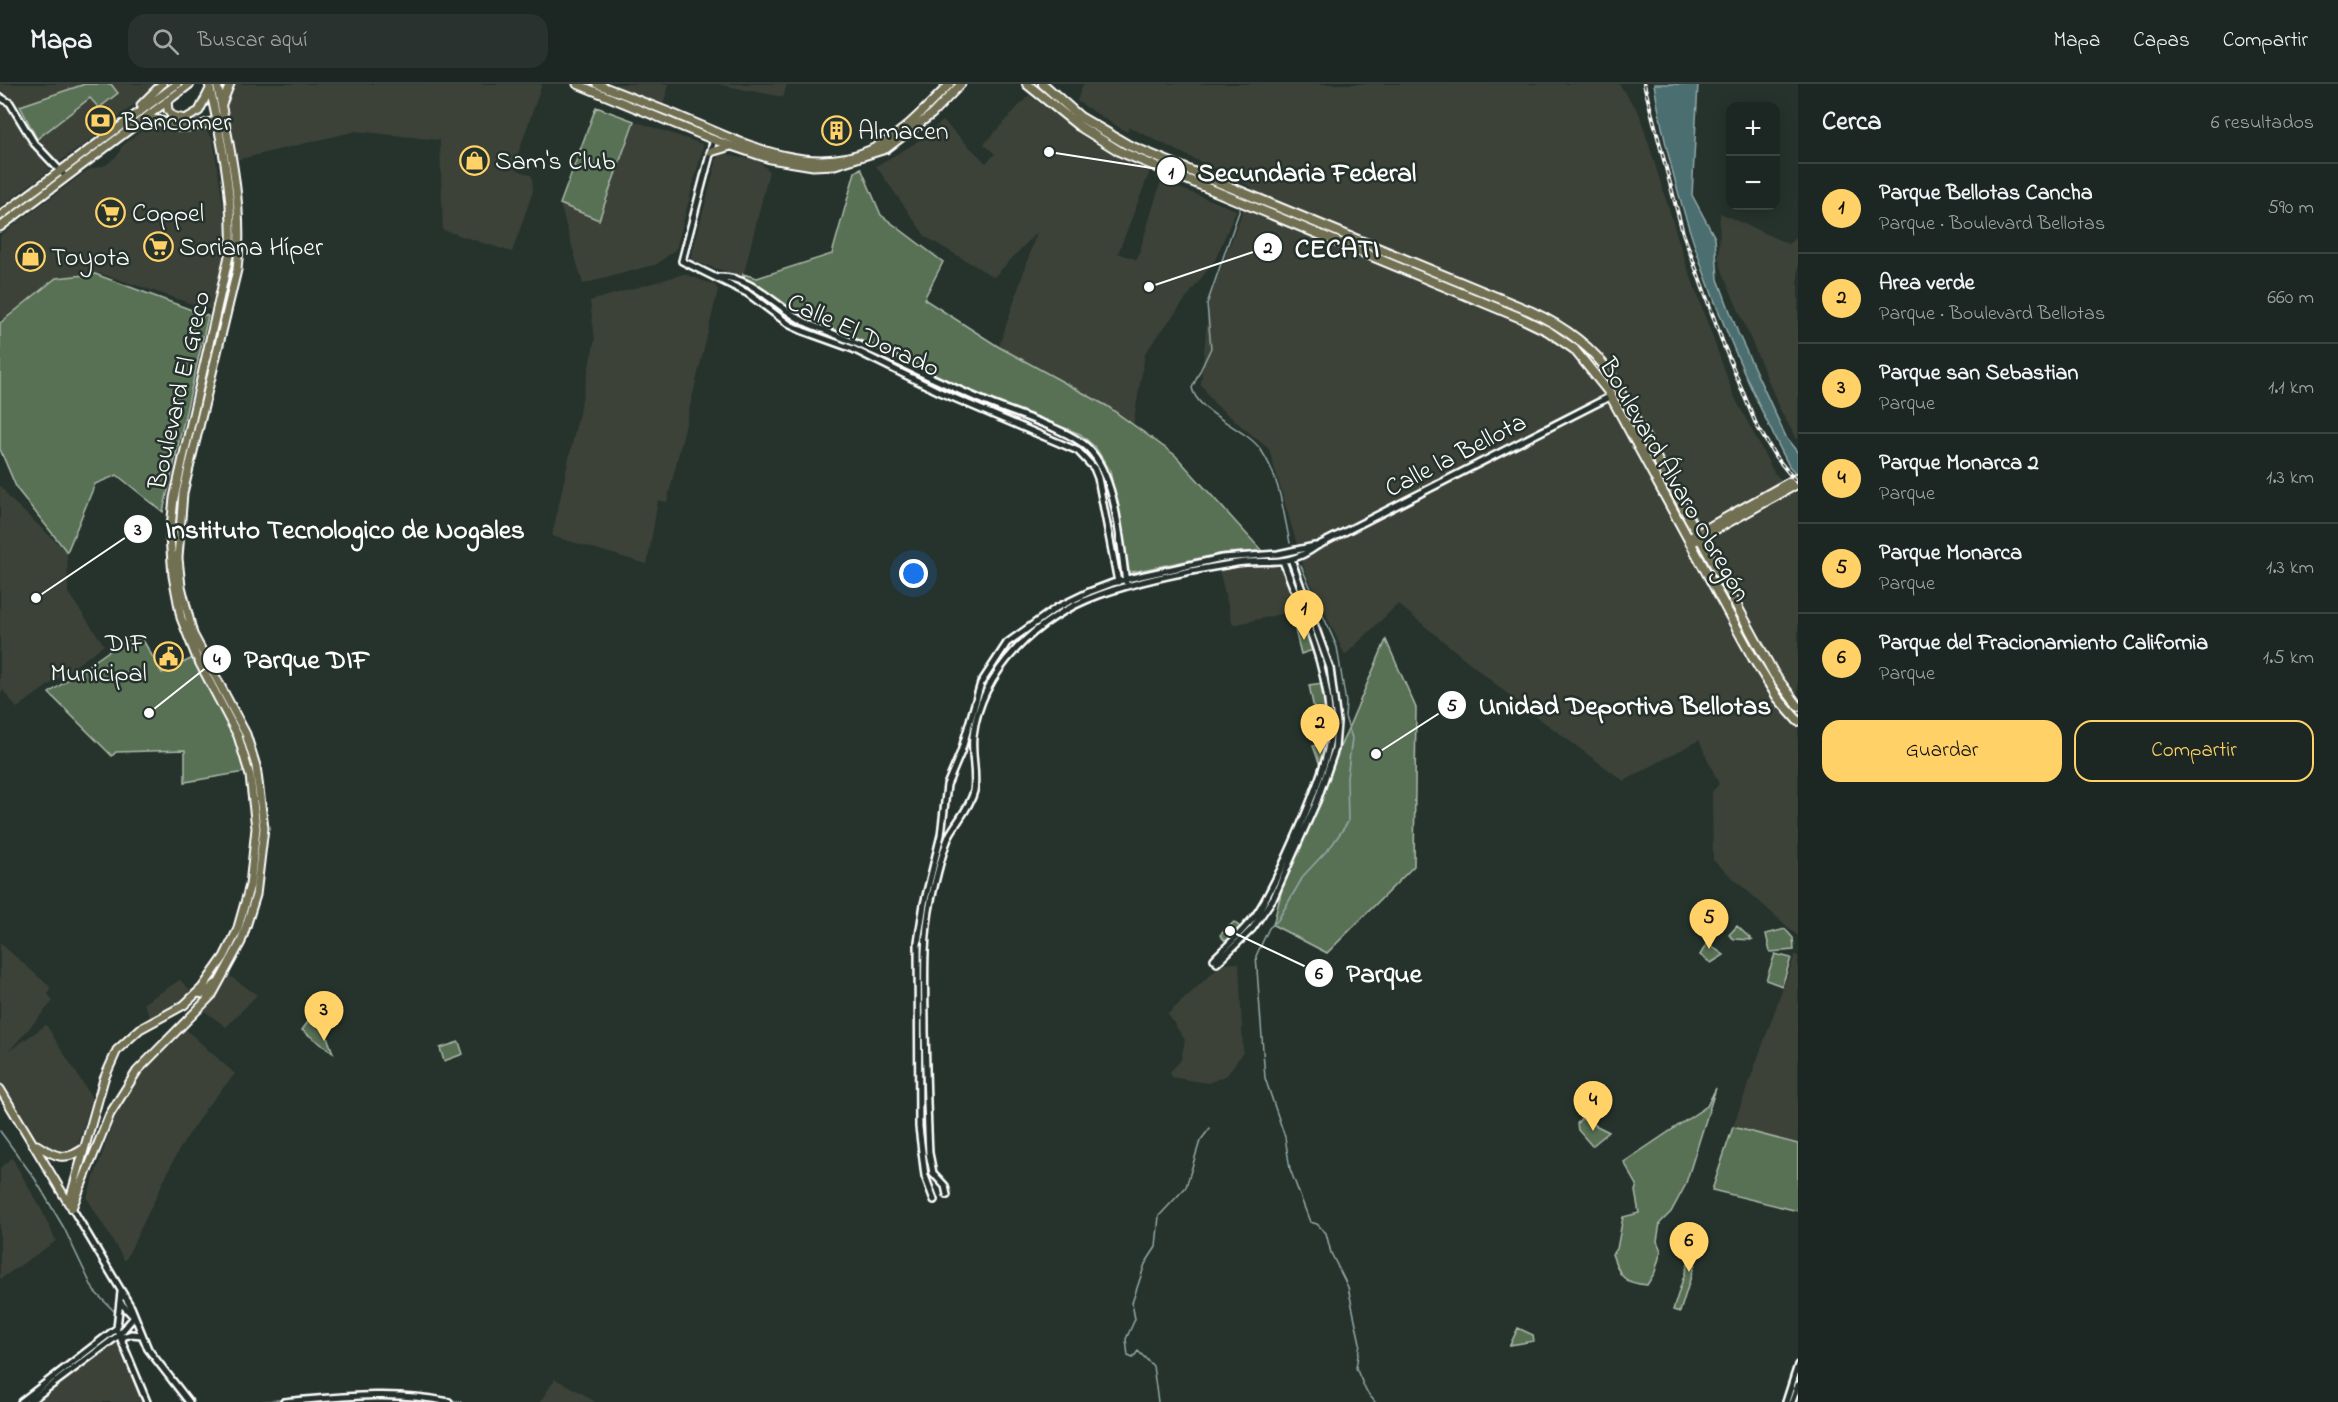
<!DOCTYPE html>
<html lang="es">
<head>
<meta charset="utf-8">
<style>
	:root { --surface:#1c2622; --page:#29322f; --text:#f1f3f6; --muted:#a0a5a5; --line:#3a4340; --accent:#ffd166 }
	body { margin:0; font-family:"Indie Flower",sans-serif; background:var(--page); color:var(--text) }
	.controls { position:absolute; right:18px; top:18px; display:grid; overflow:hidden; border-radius:12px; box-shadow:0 3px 15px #0003 }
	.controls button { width:54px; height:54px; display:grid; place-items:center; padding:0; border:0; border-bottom:2px solid var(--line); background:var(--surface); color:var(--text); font:30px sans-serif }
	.you { position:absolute; left:914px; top:490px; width:21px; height:21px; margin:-15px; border:4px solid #fff; border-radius:50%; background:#1a73e8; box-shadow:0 0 0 9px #1a73e833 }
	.badge { display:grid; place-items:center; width:39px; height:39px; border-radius:50%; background:var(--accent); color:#111; font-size:20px; font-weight:700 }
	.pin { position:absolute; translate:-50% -50px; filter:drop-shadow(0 2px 3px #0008) }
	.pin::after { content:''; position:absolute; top:32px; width:21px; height:18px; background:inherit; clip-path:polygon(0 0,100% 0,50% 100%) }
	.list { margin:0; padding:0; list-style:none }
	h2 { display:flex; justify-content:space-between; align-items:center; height:78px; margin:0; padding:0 24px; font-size:26px }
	h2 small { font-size:20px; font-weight:400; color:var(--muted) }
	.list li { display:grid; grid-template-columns:39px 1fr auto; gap:18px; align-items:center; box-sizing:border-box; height:90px; padding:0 24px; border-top:2px solid var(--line) }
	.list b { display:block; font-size:22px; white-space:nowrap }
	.list p { margin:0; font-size:20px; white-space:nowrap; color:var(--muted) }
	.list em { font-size:20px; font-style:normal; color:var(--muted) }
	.actions { display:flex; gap:12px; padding:18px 24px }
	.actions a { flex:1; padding:14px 0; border:2px solid var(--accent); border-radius:18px; text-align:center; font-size:21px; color:var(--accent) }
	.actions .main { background:var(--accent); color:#111 }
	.icon { flex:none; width:33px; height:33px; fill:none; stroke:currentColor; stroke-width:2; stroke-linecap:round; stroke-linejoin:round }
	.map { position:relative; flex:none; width:1798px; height:1318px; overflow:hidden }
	header { display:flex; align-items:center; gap:36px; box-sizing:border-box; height:84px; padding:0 30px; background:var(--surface); border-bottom:2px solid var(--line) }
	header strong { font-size:28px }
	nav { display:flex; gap:33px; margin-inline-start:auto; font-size:21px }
	.search { width:420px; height:54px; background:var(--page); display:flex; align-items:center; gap:15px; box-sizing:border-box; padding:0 21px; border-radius:18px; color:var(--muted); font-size:22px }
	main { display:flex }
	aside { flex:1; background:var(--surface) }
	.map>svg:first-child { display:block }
	.built { fill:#3c4339 }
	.green { fill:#597155; stroke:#acb8aa; stroke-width:1.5 }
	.water { fill:#4b6e70; stroke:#93a8a9; stroke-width:1.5 }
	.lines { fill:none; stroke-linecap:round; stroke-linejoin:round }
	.stream { stroke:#93a8a9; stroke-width:1.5 }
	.minor-casing { stroke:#fff; stroke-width:10 }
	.major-casing { stroke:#fff; stroke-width:11 }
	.highway-casing { stroke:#fff; stroke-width:12 }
	.minor { stroke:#26332d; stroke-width:5 }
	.major { stroke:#716f52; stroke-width:7 }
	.highway { stroke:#716f52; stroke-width:8 }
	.rail-casing { stroke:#fff; stroke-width:4 }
	.rail { stroke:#26332d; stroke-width:1.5; stroke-dasharray:4.5; stroke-linecap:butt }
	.labels { text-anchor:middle; stroke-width:5; stroke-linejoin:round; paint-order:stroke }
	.poi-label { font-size:26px; fill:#fff; stroke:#26332d; text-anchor:start }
	.street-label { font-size:26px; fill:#fff; stroke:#26332d }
	.leader { fill:none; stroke:#fff; stroke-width:2 }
	.callout-dot { fill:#fff; stroke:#26332d; stroke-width:2 }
	.mark-label { font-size:18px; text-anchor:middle; font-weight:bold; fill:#111 }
	.callout-label { font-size:27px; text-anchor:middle; font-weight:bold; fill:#fff; stroke:#26332d; stroke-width:5; stroke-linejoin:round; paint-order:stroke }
</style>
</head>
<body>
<header>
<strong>Mapa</strong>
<div class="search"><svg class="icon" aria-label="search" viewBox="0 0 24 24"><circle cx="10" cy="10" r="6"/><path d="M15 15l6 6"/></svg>Buscar aquí</div>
<nav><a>Mapa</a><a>Capas</a><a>Compartir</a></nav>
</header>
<main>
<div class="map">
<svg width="1798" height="1318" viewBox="0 0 1798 1318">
	<rect width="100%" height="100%" fill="#26332d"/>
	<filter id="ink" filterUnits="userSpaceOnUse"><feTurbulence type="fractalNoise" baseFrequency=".0167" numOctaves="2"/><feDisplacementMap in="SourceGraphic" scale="12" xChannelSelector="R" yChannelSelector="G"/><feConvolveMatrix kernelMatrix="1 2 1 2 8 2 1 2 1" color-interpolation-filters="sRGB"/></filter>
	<g filter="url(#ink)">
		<path class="built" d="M0,0H158L103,47L56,80L31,47L19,22L0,5Z
			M234,0H542L513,84L532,92L533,107L512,168L443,146L440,56L356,47L236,76L226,15Z
			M609,0H669L663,21Z
			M717,0H787L783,13Z
			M1083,0H1619L1639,29L1684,174L1733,310L1774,389L1798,411V852L1713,776L1712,708L1719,700L1699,656L1624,697L1525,624L1398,520L1345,571L1304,484L1269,365L1214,319L1201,300L1209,216L1252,103L1129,43L1127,48L1110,38L1077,17Z
			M1029,11L1090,57L1150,87L1118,169L1137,176L1161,97L1236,126L1215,176L1145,269L1133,341L999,263L1037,148L994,193L926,153L876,82L914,60L943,37L986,79L995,70L984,60Z
			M0,19L7,22L22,50L50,86L0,123Z
			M634,37L702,60L703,63L676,165L657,180L583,200L560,120L599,136Z
			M150,40H156L174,47L205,45L213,55L226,141L224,174L214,227L100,189L67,210L63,190L0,237V152L88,86L106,81L119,70L121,63Z
			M719,67L739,74L757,75L769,87L743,193L693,177L691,174Z
			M1720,129L1788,160L1798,152V357L1781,327L1723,189L1719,175Z
			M684,190L715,201L718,206L667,418L658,416L647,480L552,452L595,256L590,217Z
			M0,401L9,414L67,468L68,509L104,561L17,624L3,606L0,609Z
			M1264,480L1281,484L1298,526L1233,541L1219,486L1236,481Z
			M0,859L50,903L48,910L53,917L9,967L46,941L92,1014L77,1064L63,1071L38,1062L0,1000Z
			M1795,871L1798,872V1060L1733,1043Z
			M1239,879L1243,968L1227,991L1208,999L1172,993L1170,988L1181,976L1185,956L1168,930L1222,880Z
			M214,881L257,911L226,943L188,914L151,935L144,919L180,896L192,908Z
			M184,944L235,990L205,1025L177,1069L125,1177L87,1114L114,1036L128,1008L154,973Z
			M12,1074L42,1127L56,1157L0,1195V1084Z
			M116,1255L143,1318H37Z
			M555,1295L580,1308L595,1318H540Z"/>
		<path class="green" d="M85,0H111L118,9L99,24L90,14L37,55L20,22Z
			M596,23L634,37L599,136L560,120Z
			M861,84L881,131L943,178L924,215L999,263L1107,322L1175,371L1262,467L1225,469L1132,488L1128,486L1110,386L1095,363L1080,350L958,302L889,268L799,232L767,207L743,193V190L757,194L832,170L855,88Z
			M95,190L208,232L163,428L117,391L95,400L67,468L17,405L0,365V239L56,194Z
			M1305,543L1313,566L1301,570L1295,546Z
			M140,551L162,589L199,571L251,687L185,698V666L116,668L112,672L49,609L129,553Z
			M1386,556L1416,624L1414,782L1327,869L1273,841L1286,789Z
			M1323,599L1325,628L1315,630L1309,601Z
			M1324,660L1326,662L1320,681L1313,662Z
			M1234,838L1240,843L1226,858L1220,851Z
			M1737,842L1752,856L1734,855L1729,851Z
			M1785,845L1793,854L1794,866L1770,868L1766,850Z
			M1707,859L1724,871L1711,879L1700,871Z
			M1775,870L1791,874L1782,902L1766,896Z
			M317,925L333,969L302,946Z
			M459,958L463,970L444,977L440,964Z
			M1716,1004L1685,1102L1671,1128L1660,1139L1657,1157L1661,1167L1655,1188L1647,1201C1622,1199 1620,1192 1612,1170L1617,1165L1623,1133L1639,1129L1635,1107L1637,1101L1624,1078L1707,1022Z
			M1581,1034L1609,1048L1592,1062L1578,1046L1577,1040Z
			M1733,1043L1798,1060V1127L1712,1106Z
			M1698,1148L1704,1150L1680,1228L1673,1226Z
			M1518,1244L1533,1251L1534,1257L1510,1261Z"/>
		<path class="water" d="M1654,0H1698L1692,111L1715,154L1718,195L1738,249L1787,355L1798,369V392L1789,382C1729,265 1675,130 1654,0Z"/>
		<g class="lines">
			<path class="stream" d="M1240,125L1207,220L1211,264L1192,304C1198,330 1246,344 1261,366C1280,394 1283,427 1290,459
				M1301,482L1337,563L1346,619L1345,633L1352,654L1347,694L1348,738L1332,761L1304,791L1278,836L1269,844L1256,872L1265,994L1285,1053L1290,1085L1310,1138L1317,1140L1326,1149L1331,1169L1348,1203L1360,1259L1356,1284L1366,1307L1375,1318
				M0,1047L35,1095L64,1144L94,1207L117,1230
				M137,1253L145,1263
				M152,1275L183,1318
				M366,1309H388
				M441,1314L461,1318
				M258,1318L329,1311
				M1158,1318L1153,1282L1138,1267L1133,1274L1128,1272L1126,1255L1135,1235L1132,1219L1145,1180L1156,1163L1159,1132L1186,1103L1200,1057L1210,1044"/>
			<defs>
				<path id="minor" d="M0,13L10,19L34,59L65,92
					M714,55L682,177L747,209L790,241L803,247L853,265L940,308L1078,367L1094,384L1098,394L1118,498
					M719,193C756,192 781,230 814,242C874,265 930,294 989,319C1015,330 1070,346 1088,364C1117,393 1120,459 1126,498
					M1214,875C1228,861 1243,847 1255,832C1275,805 1329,683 1330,652C1332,590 1304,533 1283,477
					M1217,879L1252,845L1274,813L1317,717L1335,665L1337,638L1330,584L1291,475
					M947,1111L945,1102L933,1089L929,1069C927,1028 926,987 925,946C925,903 922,859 931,816C936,795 941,770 950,750C958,736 970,723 974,707C977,690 971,670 973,652C981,586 1038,533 1099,511C1140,496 1188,487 1231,480C1267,473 1284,486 1317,462L1611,312
					M934,1116L925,1092L919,1043L918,858L924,820L941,751L947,701L961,668L981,599L1007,559L1056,524L1089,508L1118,497L1222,474L1278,470L1315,462
					M72,1124L131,1223L148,1265L189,1318
					M120,1218L133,1232
					M118,1248L147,1318
					M122,1258L123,1253L131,1250L142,1251
					M21,1318L117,1244L121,1208
					M29,1318L119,1251L134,1233
					M284,1318C339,1313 395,1306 449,1318
					M1786,1318L1798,1281
					M1792,1318L1798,1301"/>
				<path id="major" d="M577,0L714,56L770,75L813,82L835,81L886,65L932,30L961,0
					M597,0C623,10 648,20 674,30C733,54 805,95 870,66C903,51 924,25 950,0
					M167,17L168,26L172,32L185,35L199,27L210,5
					M222,20L230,0
					M141,21L162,0
					M143,38C162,30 163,42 179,43C190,44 213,40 220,33
					M711,68L731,62
					M0,132L177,0
					M0,143L190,0
					M1689,454L1798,393
					M1692,459L1798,400
					M198,909L204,910L216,900
					M0,1005L69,1120
					M37,1061C54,1072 65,1078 83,1065
					M69,1119L104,995L117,966L140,945L184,921L202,904L224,873L237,847L250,801L256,744L250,692L238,652L196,572L181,534L173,492L170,453L174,414L231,163C233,108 221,54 209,0
					M72,1124L110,1030L137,987L212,911L241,858L256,811L264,744L256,682L246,650L193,550L181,502L178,474L183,409L237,186C244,123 230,61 217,0"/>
				<path id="highway" d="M1027,0L1079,42L1121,68L1521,234L1548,247L1574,265L1608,307L1753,574L1778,614L1798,637
					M1043,0L1080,33L1128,61L1530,227C1563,242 1591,261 1611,291L1774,590L1798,622"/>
			</defs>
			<use href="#minor" class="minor-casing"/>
			<use href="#major" class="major-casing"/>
			<use href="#highway" class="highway-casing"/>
			<use href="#minor" class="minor"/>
			<use href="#major" class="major"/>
			<use href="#highway" class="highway"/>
			<defs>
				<path id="rail" d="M1644,0L1683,149L1724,262L1756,340L1775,372L1798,400"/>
			</defs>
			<use href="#rail" class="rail-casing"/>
			<use href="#rail" class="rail"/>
		</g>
	</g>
	<defs>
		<symbol id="bank-ring" viewBox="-11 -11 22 22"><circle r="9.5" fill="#26332d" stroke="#ffd166" stroke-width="1.5"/><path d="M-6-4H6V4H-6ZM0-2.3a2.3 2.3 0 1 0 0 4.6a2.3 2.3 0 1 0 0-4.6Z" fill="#ffd166"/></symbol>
		<symbol id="building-ring" viewBox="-11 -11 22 22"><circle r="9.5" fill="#26332d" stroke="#ffd166" stroke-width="1.5"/><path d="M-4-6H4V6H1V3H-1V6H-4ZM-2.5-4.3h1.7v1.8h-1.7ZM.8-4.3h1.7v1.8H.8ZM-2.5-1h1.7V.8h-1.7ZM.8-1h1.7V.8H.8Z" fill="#ffd166"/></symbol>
		<symbol id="shop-ring" viewBox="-11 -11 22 22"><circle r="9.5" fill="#26332d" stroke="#ffd166" stroke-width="1.5"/><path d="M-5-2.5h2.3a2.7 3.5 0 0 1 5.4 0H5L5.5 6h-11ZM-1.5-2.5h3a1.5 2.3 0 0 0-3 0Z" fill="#ffd166"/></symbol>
		<symbol id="supermarket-ring" viewBox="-11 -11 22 22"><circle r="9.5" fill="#26332d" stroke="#ffd166" stroke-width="1.5"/><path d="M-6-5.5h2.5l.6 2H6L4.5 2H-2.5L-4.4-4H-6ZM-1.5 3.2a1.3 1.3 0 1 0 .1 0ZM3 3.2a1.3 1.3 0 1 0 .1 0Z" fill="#ffd166"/></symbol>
		<symbol id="civic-ring" viewBox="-11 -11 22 22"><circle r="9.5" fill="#26332d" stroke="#ffd166" stroke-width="1.5"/><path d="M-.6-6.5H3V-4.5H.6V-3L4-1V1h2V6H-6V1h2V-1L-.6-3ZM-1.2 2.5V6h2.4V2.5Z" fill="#ffd166"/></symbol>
	</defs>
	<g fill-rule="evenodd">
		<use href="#bank-ring" x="84" y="20" width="33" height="33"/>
		<use href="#building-ring" x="820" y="30" width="33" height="33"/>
		<use href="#shop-ring" x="458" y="60" width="33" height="33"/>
		<use href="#supermarket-ring" x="94" y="112" width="33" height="33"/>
		<use href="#supermarket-ring" x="142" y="146" width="33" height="33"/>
		<use href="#shop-ring" x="14" y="156" width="33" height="33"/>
		<use href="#civic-ring" x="152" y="556" width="33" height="33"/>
	</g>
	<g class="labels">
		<g class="poi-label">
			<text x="122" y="46">Bancomer</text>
			<text x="858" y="55">Almacen</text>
			<text x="495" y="85">Sam's Club</text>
			<text x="132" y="137">Coppel</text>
			<text x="179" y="171">Soriana Híper</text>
			<text x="51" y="181">Toyota</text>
			<text x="147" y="567" text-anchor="end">DIF<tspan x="147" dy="30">Municipal</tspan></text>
		</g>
		<g class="street-label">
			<text transform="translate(864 250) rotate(25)" y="9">Calle El Dorado</text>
			<text transform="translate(178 306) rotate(-77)" y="9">Boulevard El Greco</text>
			<text transform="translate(1455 370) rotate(-27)" y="9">Calle la Bellota</text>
			<text transform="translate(1676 395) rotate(60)" y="9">Boulevard Álvaro Obregón</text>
		</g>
	</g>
	<path class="leader" d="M1049 68L1171 87M1149 203L1268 163M36 514L138 445M149 629L217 575M1376 670L1452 621M1230 847L1319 889"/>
	<g class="callout-dot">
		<circle cx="1049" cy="68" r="6"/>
		<circle cx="1149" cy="203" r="6"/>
		<circle cx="36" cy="514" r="6"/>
		<circle cx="149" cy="629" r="6"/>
		<circle cx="1376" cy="670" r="6"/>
		<circle cx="1230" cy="847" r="6"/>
		<circle cx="1171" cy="87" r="15"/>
		<circle cx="1268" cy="163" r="15"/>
		<circle cx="138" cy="445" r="15"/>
		<circle cx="217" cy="575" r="15"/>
		<circle cx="1452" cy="621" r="15"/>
		<circle cx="1319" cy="889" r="15"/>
	</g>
	<g class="mark-label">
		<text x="1171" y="94">1</text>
		<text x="1268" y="169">2</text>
		<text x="138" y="451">3</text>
		<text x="217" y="581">4</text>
		<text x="1452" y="627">5</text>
		<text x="1319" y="895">6</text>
	</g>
	<g class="callout-label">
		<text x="1307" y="97">Secundaria Federal</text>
		<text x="1337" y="173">CECATI</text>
		<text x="345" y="454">Instituto Tecnologico de Nogales</text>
		<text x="307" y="584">Parque DIF</text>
		<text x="1625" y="630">Unidad Deportiva Bellotas</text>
		<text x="1384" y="898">Parque</text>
	</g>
</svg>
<div class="controls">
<button>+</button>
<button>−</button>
</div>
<div class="you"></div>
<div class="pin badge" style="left:1304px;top:556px">1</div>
<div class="pin badge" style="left:1320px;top:670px">2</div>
<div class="pin badge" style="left:324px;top:957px">3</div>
<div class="pin badge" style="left:1593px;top:1047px">4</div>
<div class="pin badge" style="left:1709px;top:865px">5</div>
<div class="pin badge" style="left:1689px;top:1188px">6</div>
</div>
<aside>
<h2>Cerca<small>6 resultados</small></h2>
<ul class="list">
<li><span class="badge">1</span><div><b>Parque Bellotas Cancha</b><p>Parque · Boulevard Bellotas</p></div><em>590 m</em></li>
<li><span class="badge">2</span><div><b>Area verde</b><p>Parque · Boulevard Bellotas</p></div><em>660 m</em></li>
<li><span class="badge">3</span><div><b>Parque san Sebastian</b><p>Parque</p></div><em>1.1 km</em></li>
<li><span class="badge">4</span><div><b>Parque Monarca 2</b><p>Parque</p></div><em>1.3 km</em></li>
<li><span class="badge">5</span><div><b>Parque Monarca</b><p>Parque</p></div><em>1.3 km</em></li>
<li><span class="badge">6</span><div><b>Parque del Fracionamiento California</b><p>Parque</p></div><em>1.5 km</em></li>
</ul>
<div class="actions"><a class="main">Guardar</a><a>Compartir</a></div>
</aside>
</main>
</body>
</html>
